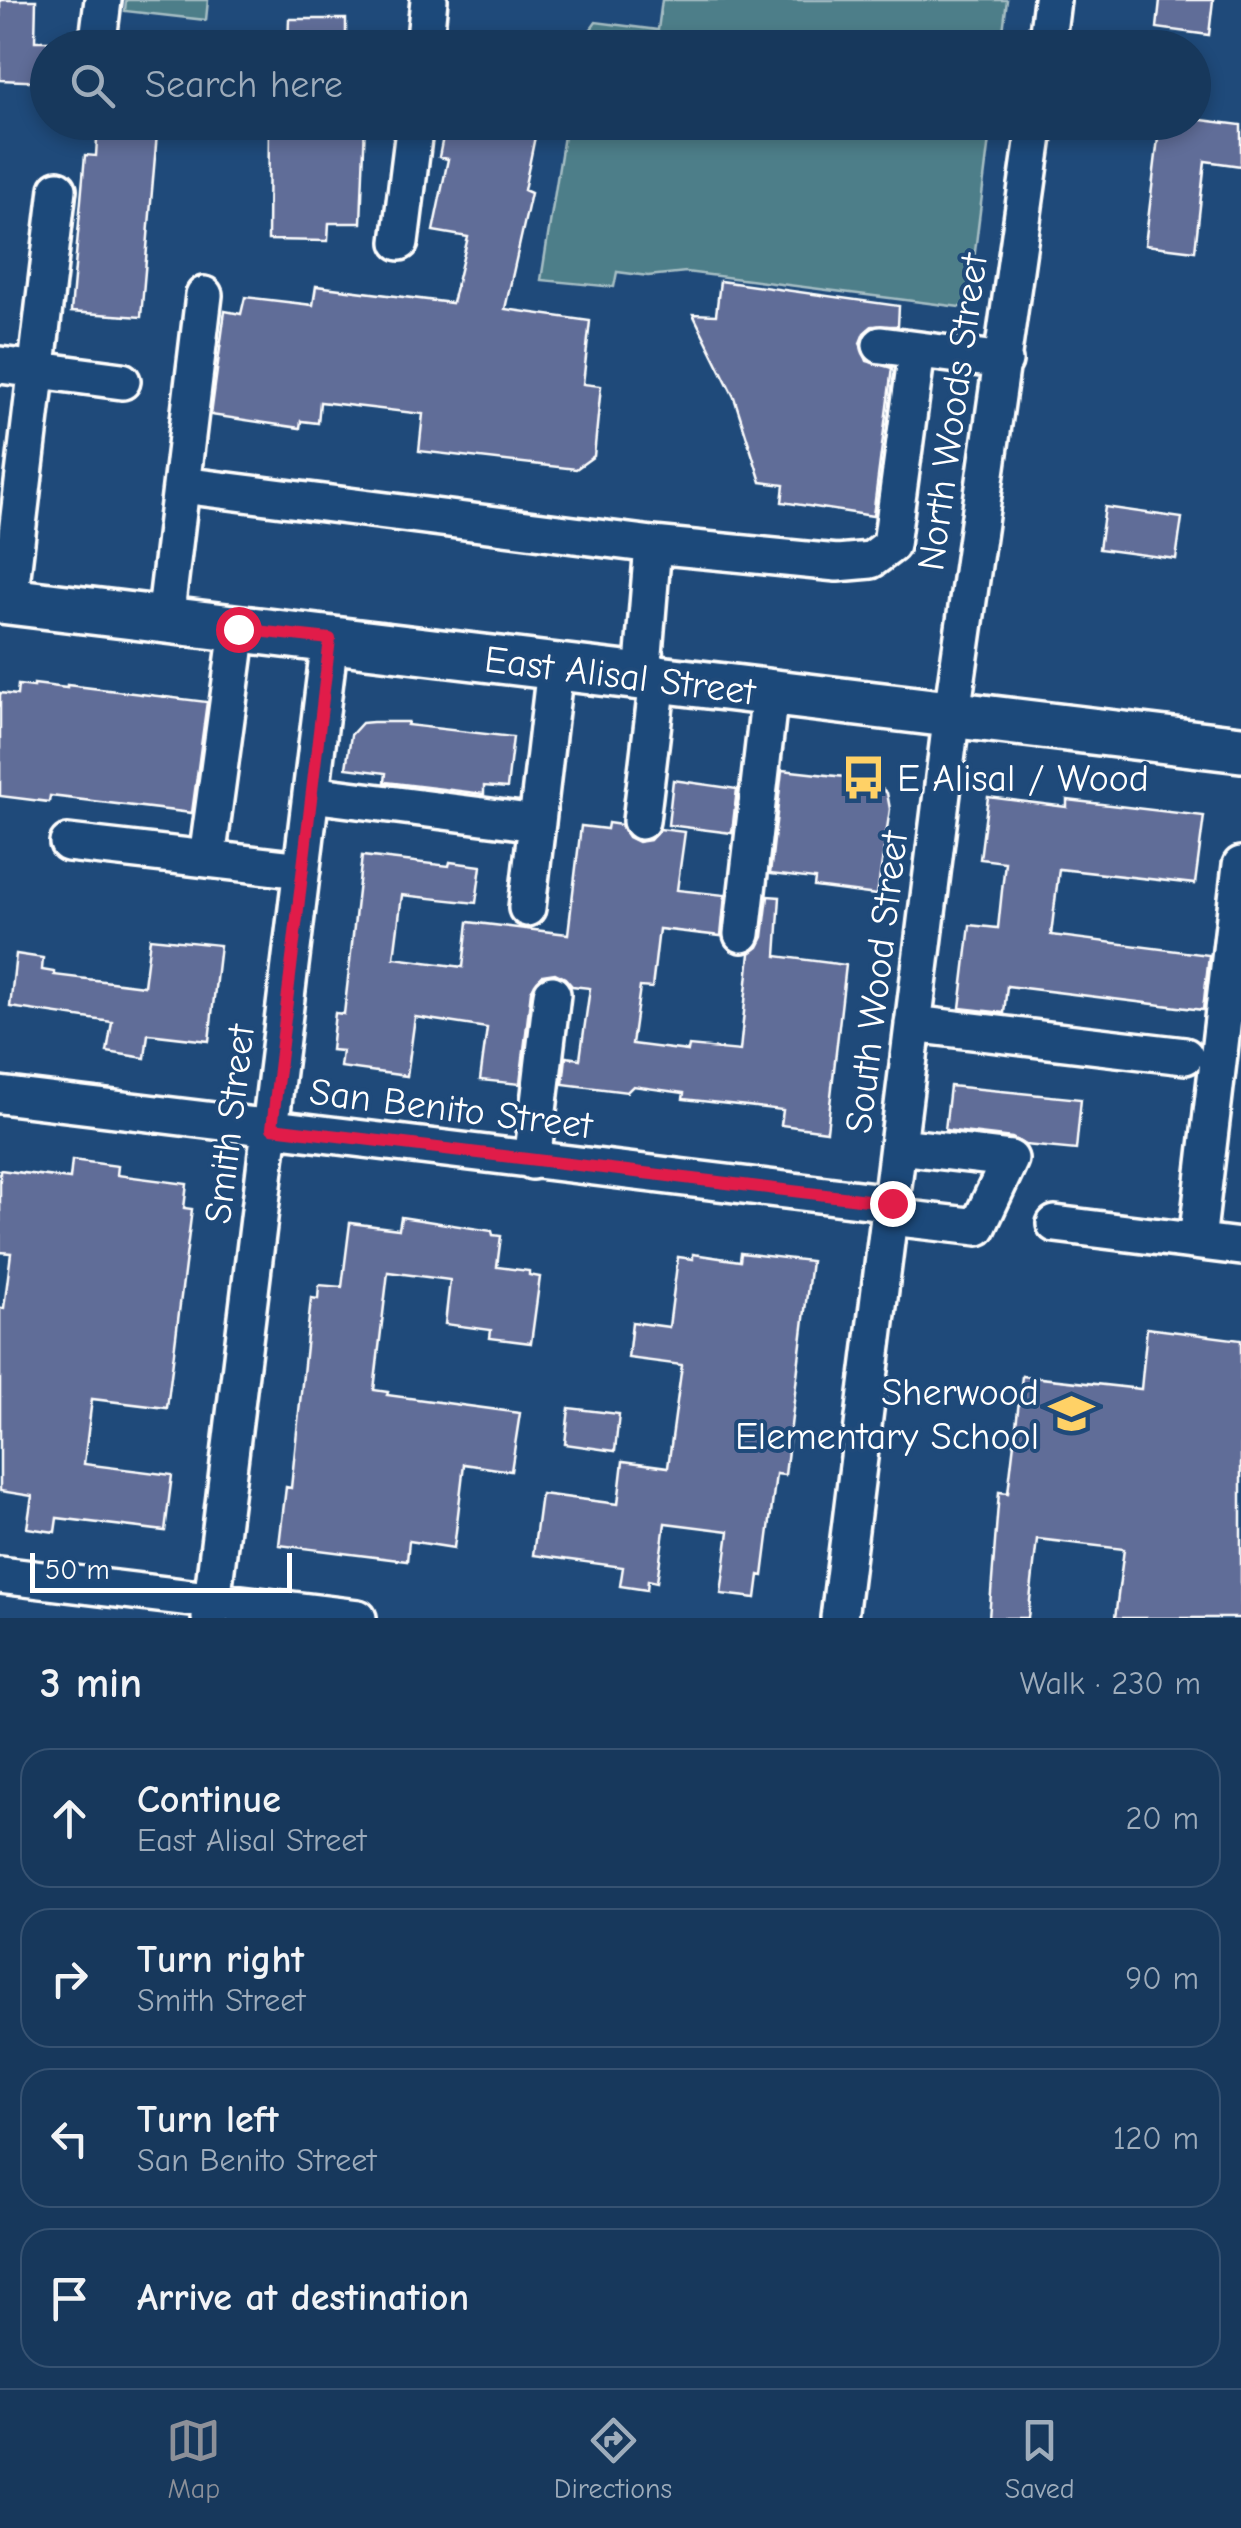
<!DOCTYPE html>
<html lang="en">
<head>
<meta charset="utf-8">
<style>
	:root { --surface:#17385c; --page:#203f62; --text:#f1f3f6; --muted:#9eacbb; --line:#365272; --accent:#8c9099 }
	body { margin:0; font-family:"Comic Neue",sans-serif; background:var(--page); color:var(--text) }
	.scale { position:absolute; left:30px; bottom:25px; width:262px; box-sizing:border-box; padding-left:10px; border:5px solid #fff; border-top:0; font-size:28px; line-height:35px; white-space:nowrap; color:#fff; -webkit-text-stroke:8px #1f4a7a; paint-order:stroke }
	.stop { position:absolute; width:30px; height:30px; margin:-22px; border:8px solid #e11d48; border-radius:50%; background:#fff }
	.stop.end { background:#e11d48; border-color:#fff; box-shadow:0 2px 10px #0008 }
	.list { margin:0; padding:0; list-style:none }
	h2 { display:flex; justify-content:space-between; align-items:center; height:130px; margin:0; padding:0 40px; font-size:42px }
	h2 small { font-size:32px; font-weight:400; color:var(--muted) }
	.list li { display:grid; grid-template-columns:65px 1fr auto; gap:30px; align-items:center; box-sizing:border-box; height:140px; margin:0 20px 20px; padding:0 20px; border:2px solid var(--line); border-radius:30px }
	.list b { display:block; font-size:38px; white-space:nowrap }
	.list p { margin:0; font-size:32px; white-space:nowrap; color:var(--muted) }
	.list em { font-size:32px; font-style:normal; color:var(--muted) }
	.icon { flex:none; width:55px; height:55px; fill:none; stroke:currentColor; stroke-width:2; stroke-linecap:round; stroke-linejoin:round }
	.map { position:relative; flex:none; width:1241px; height:1618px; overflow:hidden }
	.search { position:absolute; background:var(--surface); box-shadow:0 5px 15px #0003; left:30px; right:30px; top:30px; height:110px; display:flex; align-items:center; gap:25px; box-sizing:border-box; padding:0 35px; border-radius:55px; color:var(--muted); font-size:38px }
	.sheet { height:770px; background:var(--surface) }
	nav { display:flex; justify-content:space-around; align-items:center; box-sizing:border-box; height:140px; border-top:2px solid var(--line); background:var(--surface); font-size:28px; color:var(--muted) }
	nav a { display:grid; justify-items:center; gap:5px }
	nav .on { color:var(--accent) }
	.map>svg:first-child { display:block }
	.green { fill:#4e7e89; stroke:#a6bec4; stroke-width:2.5 }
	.building { fill:#616d98; stroke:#fff; stroke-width:2.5 }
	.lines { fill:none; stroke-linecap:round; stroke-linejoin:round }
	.minor-casing { stroke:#fff; stroke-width:42 }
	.major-casing { stroke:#fff; stroke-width:52 }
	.minor { stroke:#1f4a7a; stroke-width:35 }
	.major { stroke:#1f4a7a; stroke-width:45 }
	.route { stroke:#e11d48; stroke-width:12 }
	.labels { text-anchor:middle; stroke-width:8; stroke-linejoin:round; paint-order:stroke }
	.street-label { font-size:38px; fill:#fff; stroke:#1f4a7a }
	.poi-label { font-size:38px; fill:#fff; stroke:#1f4a7a; text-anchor:start }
</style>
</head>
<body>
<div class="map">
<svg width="1241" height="1618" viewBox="0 0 1241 1618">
	<rect width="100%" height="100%" fill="#1f4a7a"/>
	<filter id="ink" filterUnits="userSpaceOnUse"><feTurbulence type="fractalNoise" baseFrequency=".01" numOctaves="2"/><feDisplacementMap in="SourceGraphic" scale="20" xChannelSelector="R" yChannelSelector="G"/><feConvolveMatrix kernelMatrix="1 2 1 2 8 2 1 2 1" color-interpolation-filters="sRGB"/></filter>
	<g filter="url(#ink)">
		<path class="green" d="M126,0H208L206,20L125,11Z
			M662,0H1007L1001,47H578L596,22L658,30Z
			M566,123H991L968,308L686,272L648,276L617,272L614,287L541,280Z"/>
		<path class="building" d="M0,0H36L35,41H48V82L0,80Z
			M1160,0H1213L1209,35L1157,28Z
			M289,19H346V48H288Z
			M1194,119L1241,125V166L1205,161L1195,251L1145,245L1160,122H1194Z
			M98,122H158L141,317L71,312L85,155L96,156Z
			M269,122H365L361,223H329L328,241L268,240Z
			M446,122H538L524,190L531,193L505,309L590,321L583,384L601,386L594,456L576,469L419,451L423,414L320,402L318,423L301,421L300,428L211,415L225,311L241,314L245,297L313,305L316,286L452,303L468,237L433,231L448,159L439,157Z
			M720,281L899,306L898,326H872L864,333L860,343L867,361L892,368L873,516L782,502L784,485L761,482L734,397L693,314L716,315Z
			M1105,507L1182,518L1176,559L1099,549Z
			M34,684L67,688V685L207,702L192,813L50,796L49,802L0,796V693L17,695L18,685L34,687Z
			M373,722H408L407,725L513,737L507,788L484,786V794L394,783L385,782L386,773L346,768L351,735L362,723Z
			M782,770L872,780L887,793L890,809L877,895L814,887L815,879L770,874Z
			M673,780L737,789L732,833L668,825Z
			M988,797L1067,807V800L1204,816L1195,884L1059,869L1051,935L1209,955L1203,1010L1007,986L1004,1013L960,1008L970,925L998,928L1005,862L980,859Z
			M608,823L621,825L628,837L638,842L650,840L660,829L685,832L677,890L725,895L721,936L659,929L652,988L640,987L632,1044L688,1051L689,1046L740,1051L750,953L758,947L763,937L768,896L780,897L776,956L846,965L827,1131L781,1125L783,1110L683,1099L684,1093L633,1086L627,1092L563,1084L566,1057L580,1059L590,988L572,986L565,978L555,973L543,975L531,991L520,1084L480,1080L487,1028L415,1017L407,1076L340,1067L342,1051L331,1050L335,1013L344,1014L362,856L449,866L450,862L481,866L476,903L402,895L394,958L463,967L468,922L568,934L581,826L607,829Z
			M150,938L220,945L209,1041L148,1034L145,1058L107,1052L112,1022L10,1007L16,954L43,958L42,970L54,972V975L144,986Z
			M950,1086L1081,1099L1076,1150L1025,1145L1012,1138L945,1130Z
			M72,1160L118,1166L117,1175L187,1184L184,1208L192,1209L167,1408L92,1399L84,1464L172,1475L165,1531L57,1518L55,1532L27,1528L32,1496L0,1491V1308H4L11,1253L0,1252V1170L70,1179Z
			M401,1217L492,1231L493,1235L501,1236L497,1267L529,1271V1275L540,1277L531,1343L490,1338L491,1330L445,1324L450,1280L388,1272L374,1390L388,1392L387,1395L520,1413L511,1471L464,1464L454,1548L409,1541L407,1561L279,1545L286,1487L291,1488L311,1298L318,1299L319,1285L342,1287L350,1223L399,1229Z
			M741,1253L811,1261L785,1475L776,1474L763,1576L759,1575L756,1598L721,1594L729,1531L665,1523L657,1582L648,1580L647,1590L620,1586L623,1567L533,1555L541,1494L618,1504L623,1461L668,1467L682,1365L628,1358L632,1322L669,1327L678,1257L693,1259V1254L740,1261Z
			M1147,1328L1241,1340V1618H1115L1124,1549L1037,1539L1028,1618H989L999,1492L1008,1493L1022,1376L1141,1389Z
			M569,1408L619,1414L615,1451L565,1444Z"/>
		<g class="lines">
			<defs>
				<path id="minor" d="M97,48L103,0
					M424,48L429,0
					M1046,48L1052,0
					M400,242L415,122
					M881,345L1004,361
					M0,365L122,381
					M182,485L653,545L837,563L871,560L891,545L917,351
					M9,601L58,189
					M165,620L204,295
					M642,678L653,545
					M311,794L537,823
					M641,821L658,680
					M68,843L302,870
					M207,859L238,629
					M527,908L555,668
					M742,934L770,692
					M913,1024L1185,1056
					M0,1095L892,1203
					M532,1161L552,994
					M891,1217L978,1227L1010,1159L899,1146
					M1055,1224L1241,1247
					M1197,1241L1241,865
					M0,1575L358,1618
					M210,1618L330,639
					M839,1618L952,713L1036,122"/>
				<path id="major" d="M0,600L1241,749"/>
			</defs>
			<use href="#minor" class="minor-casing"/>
			<use href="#major" class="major-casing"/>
			<use href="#minor" class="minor"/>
			<use href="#major" class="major"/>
		</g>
	</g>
	<g class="lines" filter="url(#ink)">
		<path class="route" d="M238,629L330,639L272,1128L892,1203"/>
	</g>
	<defs>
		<symbol id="bus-bare" viewBox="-9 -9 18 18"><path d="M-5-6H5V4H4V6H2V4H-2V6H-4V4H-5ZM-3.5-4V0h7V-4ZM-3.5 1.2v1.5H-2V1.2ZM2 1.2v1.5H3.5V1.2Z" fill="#ffd166" stroke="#1f4a7a" stroke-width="2.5" paint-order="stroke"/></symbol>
		<symbol id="school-bare" viewBox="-9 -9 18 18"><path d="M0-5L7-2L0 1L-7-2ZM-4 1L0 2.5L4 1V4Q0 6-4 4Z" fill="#ffd166" stroke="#1f4a7a" stroke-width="2.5" paint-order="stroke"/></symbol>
	</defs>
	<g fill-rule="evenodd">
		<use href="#bus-bare" x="832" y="746" width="63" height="63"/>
		<use href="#school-bare" x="1040" y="1382" width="63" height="63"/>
	</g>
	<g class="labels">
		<g class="street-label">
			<text transform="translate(952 412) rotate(-82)" y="13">North Woods Street</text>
			<text transform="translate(620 675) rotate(7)" y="13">East Alisal Street</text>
			<text transform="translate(876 982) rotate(-83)" y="13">South Wood Street</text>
			<text transform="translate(451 1108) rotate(7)" y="13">San Benito Street</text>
			<text transform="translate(229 1124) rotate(-83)" y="13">Smith Street</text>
		</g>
		<g class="poi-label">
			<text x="897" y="791">E Alisal / Wood</text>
			<text x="1039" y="1405" text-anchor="end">Sherwood<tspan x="1039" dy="44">Elementary School</tspan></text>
		</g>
	</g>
</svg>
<div class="scale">50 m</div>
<div class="stop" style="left:238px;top:629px"></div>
<div class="stop end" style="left:892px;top:1203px"></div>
<div class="search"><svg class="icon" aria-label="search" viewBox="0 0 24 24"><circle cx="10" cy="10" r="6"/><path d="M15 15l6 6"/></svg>Search here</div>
</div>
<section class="sheet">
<h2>3 min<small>Walk · 230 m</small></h2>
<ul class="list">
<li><svg class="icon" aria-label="ahead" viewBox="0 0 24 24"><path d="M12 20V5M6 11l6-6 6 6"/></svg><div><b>Continue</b><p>East Alisal Street</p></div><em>20 m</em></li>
<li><svg class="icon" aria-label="right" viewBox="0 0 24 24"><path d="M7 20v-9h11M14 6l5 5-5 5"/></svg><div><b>Turn right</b><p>Smith Street</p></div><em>90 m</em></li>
<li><svg class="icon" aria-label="left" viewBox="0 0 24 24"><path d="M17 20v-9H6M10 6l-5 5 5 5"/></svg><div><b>Turn left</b><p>San Benito Street</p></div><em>120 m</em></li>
<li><svg class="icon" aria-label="arrive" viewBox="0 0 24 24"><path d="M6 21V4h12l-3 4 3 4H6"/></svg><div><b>Arrive at destination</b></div></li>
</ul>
</section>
<nav>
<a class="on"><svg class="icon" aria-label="map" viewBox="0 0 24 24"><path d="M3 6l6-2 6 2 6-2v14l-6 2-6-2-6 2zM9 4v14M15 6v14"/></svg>Map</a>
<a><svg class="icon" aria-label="directions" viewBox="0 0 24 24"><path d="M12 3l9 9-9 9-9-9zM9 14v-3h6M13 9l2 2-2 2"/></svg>Directions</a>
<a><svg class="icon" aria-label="saved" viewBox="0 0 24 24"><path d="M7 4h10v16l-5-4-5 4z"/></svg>Saved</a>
</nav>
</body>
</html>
